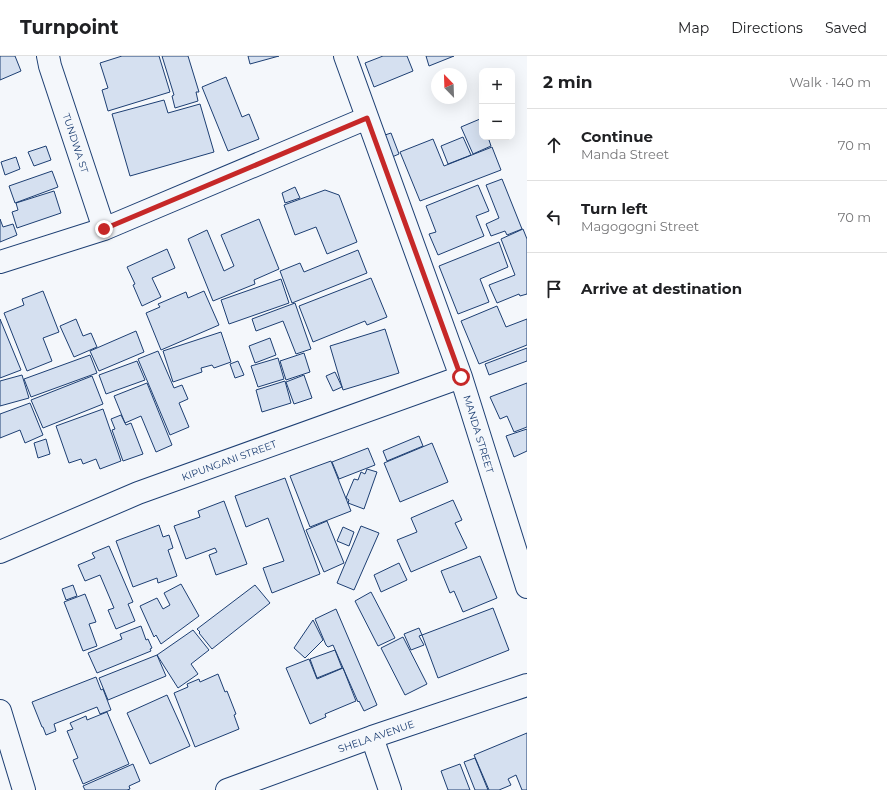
<!DOCTYPE html>
<html lang="en">
<head>
<meta charset="utf-8">
<style>
	:root { --surface:#fff; --page:#f2f2f2; --text:#202124; --muted:#757577; --line:#e0e0e0 }
	body { margin:0; font-family:Montserrat,sans-serif; background:var(--page); color:var(--text) }
	.controls { position:absolute; right:12px; top:12px; display:grid; overflow:hidden; border-radius:8px; box-shadow:0 4px 16px #0002 }
	.controls button { width:36px; height:36px; display:grid; place-items:center; padding:0; border:0; border-bottom:1px solid var(--line); background:var(--surface); color:var(--text); font:20px sans-serif }
	.compass { position:absolute; left:431px; top:12px; width:36px; height:36px; border-radius:50%; background:var(--surface); box-shadow:0 4px 16px #0002; rotate:337deg }
	.stop { position:absolute; width:12px; height:12px; margin:-9px; border:3px solid #c62828; border-radius:50%; background:#fff }
	.stop.end { background:#c62828; border-color:#fff; box-shadow:0 1px 4px #0008 }
	.list { margin:0; padding:0; list-style:none }
	h2 { display:flex; justify-content:space-between; align-items:center; height:52px; margin:0; padding:0 16px; font-size:17px }
	h2 small { font-size:13px; font-weight:400; color:var(--muted) }
	.list li { display:grid; grid-template-columns:26px 1fr auto; gap:12px; align-items:center; box-sizing:border-box; height:72px; padding:0 16px; border-top:1px solid var(--line) }
	.list b { display:block; font-size:15px; white-space:nowrap }
	.list p { margin:0; font-size:13px; white-space:nowrap; color:var(--muted) }
	.list em { font-size:13px; font-style:normal; color:var(--muted) }
	.icon { flex:none; width:22px; height:22px; fill:none; stroke:currentColor; stroke-width:2; stroke-linecap:round; stroke-linejoin:round }
	.map { position:relative; flex:none; width:527px; height:734px; overflow:hidden }
	header { display:flex; align-items:center; gap:24px; box-sizing:border-box; height:56px; padding:0 20px; background:var(--surface); border-bottom:1px solid var(--line) }
	header strong { font-size:19px }
	nav { display:flex; gap:22px; margin-inline-start:auto; font-size:14px }
	main { display:flex }
	aside { flex:1; background:var(--surface) }
	.map>svg:first-child { display:block }
	.building { fill:#d5e0f0; stroke:#1d3f73 }
	.lines { fill:none; stroke-linecap:round; stroke-linejoin:round }
	.street-casing { stroke:#1d3f73; stroke-width:24 }
	.street { stroke:#f4f7fb; stroke-width:22 }
	.route { stroke:#c62828; stroke-width:5 }
	.labels { text-anchor:middle; stroke-width:3; stroke-linejoin:round; paint-order:stroke }
	.street-label { font-size:10px; fill:#1d3f73; stroke:#f4f7fb }
</style>
</head>
<body>
<header>
<strong>Turnpoint</strong>
<nav><a>Map</a><a>Directions</a><a>Saved</a></nav>
</header>
<main>
<div class="map">
<svg width="527" height="734" viewBox="0 0 527 734">
	<rect width="100%" height="100%" fill="#f4f7fb"/>
	<path class="building" d="M0,0H15L21,15L0,24Z
		M122,0H159L170,36L108,55L102,34L108,32L100,7Z
		M162,0H188L199,36H196L198,45L175,52L172,40L174,39Z
		M248,0H279L250,8Z
		M383,0H407L413,15L374,31L365,7Z
		M426,0H454L429,10Z
		M226,21L242,61L249,58L259,83L228,95L202,31Z
		M164,44L168,57L200,48L214,96L130,120L112,58Z
		M480,63L482,68V81H488L491,90L473,98L461,71Z
		M391,77L399,98L385,104L376,82Z
		M463,81L471,99L448,108L441,90Z
		M433,83L444,110L492,91L501,114L420,145L400,96Z
		M46,90L51,104L34,110L28,96Z
		M16,101L20,113L5,119L1,106Z
		M52,115L58,131L15,147L9,130Z
		M502,123L522,173L507,179L505,175L491,180L486,168L499,162L486,129Z
		M478,129L489,155L476,160L484,180L438,199L429,178L436,176L426,150Z
		M295,131L300,142L285,147L282,137Z
		M325,134L339,139L357,186L327,198L316,171L295,179L284,149Z
		M54,135L61,157L17,172L12,156L18,154L16,147Z
		M0,163L3,171L13,168L17,179L0,186Z
		M259,163L279,213L254,224L255,228L213,245L188,183L207,174L224,215L234,210L221,179Z
		M523,173L527,183V238L520,240L519,238L497,247L489,229L515,219L501,183Z
		M499,186L508,211L480,223L489,246L458,258L439,210Z
		M167,193L175,212L152,222L161,241L142,250L133,229L135,228L127,211Z
		M358,194L367,217L292,247L280,215L300,207L304,216Z
		M371,222L387,261L367,269L365,265L313,286L299,250Z
		M281,223L289,247L229,268L221,244Z
		M43,235L59,276L43,282L52,305L27,315L4,257L24,249L22,243Z
		M204,235L219,269L161,294L146,257L160,251L158,248L186,236L188,242Z
		M295,247L311,293L296,298L283,265L256,275L252,263Z
		M497,250L506,271L527,263V289L479,308L461,265Z
		M0,263L21,314L0,322Z
		M76,263L83,280L91,277L97,291L74,301L60,270Z
		M385,273L399,317L343,334L330,290Z
		M136,275L144,296L99,315L90,295Z
		M221,276L231,306L214,312L212,309L201,312L202,316L173,326L163,295Z
		M270,282L276,299L255,307L249,290Z
		M527,292V305L489,319L485,308Z
		M158,295L174,332L182,329L188,343L179,347L189,371L170,379L138,303Z
		M304,297L310,316L286,324L280,305Z
		M90,299L97,317L31,341L24,323Z
		M278,302L284,323L258,331L251,310Z
		M137,305L145,324L106,338L99,319Z
		M238,305L244,319L235,322L230,308Z
		M335,316L342,331L333,335L326,320Z
		M22,319L29,342L0,350V325Z
		M304,319L312,342L294,348L286,326Z
		M92,320L103,348L43,372L31,344Z
		M285,325L291,347L262,356L256,334Z
		M147,327L172,389L156,396L141,360L125,367L114,340Z
		M527,327V371L514,376L507,360L500,363L490,341Z
		M30,347L43,379L25,387L20,374L0,382V358Z
		M103,353L121,405L100,413L96,403L83,408L81,403L69,407L56,370Z
		M121,359L126,369L131,367L143,398L123,405L112,374L115,373L111,363Z
		M527,373V395L514,401L506,380Z
		M419,380L423,390L387,405L383,395Z
		M46,383L50,398L38,402L34,387Z
		M432,387L448,426L400,446L384,407Z
		M368,392L375,409L339,423L332,406Z
		M331,405L351,455L310,471L290,420Z
		M367,413L377,416L364,453L348,447L349,444L346,442L354,423L358,424L361,416L365,418Z
		M285,422L320,518L272,537L263,512L284,505L268,462L246,471L235,440Z
		M453,444L462,464L455,467L467,492L411,516L397,484L417,476L411,462Z
		M224,445L247,508L216,519L209,499L217,496L215,492L186,503L174,470L200,461L198,455Z
		M327,465L344,507L324,516L306,474Z
		M159,469L163,481L169,479L173,492L168,494L177,520L158,527L157,522L133,531L116,485Z
		M361,470L379,477L354,534L337,527Z
		M343,471L354,476L349,490L337,485Z
		M109,490L133,546L128,548L135,565L116,573L108,554L114,552L100,519L85,525L78,509L95,502L92,497Z
		M480,500L497,542L463,556L454,535L450,537L441,515Z
		M399,507L407,524L381,536L374,519Z
		M181,528L199,560L161,588L156,579L154,581L140,550L157,542L163,553L170,549L164,537Z
		M73,529L77,540L66,544L62,533Z
		M255,529L270,547L212,593L199,577L200,576L197,573Z
		M371,536L395,582L378,590L355,545Z
		M85,538L96,566L89,568L97,590L83,595L64,546Z
		M493,552L509,594L438,622L422,579Z
		M336,553L377,649L364,655L359,645L358,646L333,589L328,591L326,589L315,563Z
		M313,564L323,584L305,602L294,592Z
		M141,570L146,584L148,583L152,592L150,593L151,595L97,617L88,597L122,583L120,578Z
		M419,572L422,579L419,580L424,589L411,594L404,578Z
		M193,574L209,594L191,608L198,618L178,632L157,599Z
		M403,581L427,628L405,639L381,592Z
		M335,594L342,612L317,622L310,603Z
		M157,599L166,620L108,644L99,622Z
		M309,603L317,623L343,612L356,645L325,658L326,661L310,668L286,612Z
		M218,618L225,636L227,635L236,658L234,659L239,673L195,691L174,637L188,631L187,628L199,623L200,626Z
		M96,621L101,634L103,633L111,654L100,658L97,651L54,668L56,675L46,679L43,671H42L32,646Z
		M167,639L190,690L150,708L127,657Z
		M107,656L129,708L83,728L73,704L78,702L67,675L73,673L70,667L86,660L87,664Z
		M527,677V734H522L516,719L508,723L511,729L499,734H489L474,699Z
		M475,702L488,734H475L464,706Z
		M133,708L140,725L129,730L130,733L127,734H85L83,730Z
		M460,708L470,734H448L441,715Z"/>
	<g class="lines">
		<defs>
			<path id="street" d="M48,0L50,10L104,173
				M345,0L461,321L527,531
				M0,206L104,173L367,62
				M0,496L138,437L461,321
				M0,655L24,734
				M372,681L390,734
				M227,734L372,681L527,629"/>
		</defs>
		<use href="#street" class="street-casing"/>
		<use href="#street" class="street"/>
	</g>
	<g class="lines">
		<path class="route" d="M104,173L367,62L461,321"/>
	</g>
	<g class="labels">
		<g class="street-label">
			<text transform="translate(76 87) rotate(72)" y="4">TUNDWA ST</text>
			<text transform="translate(479 378) rotate(73)" y="4">MANDA STREET</text>
			<text transform="translate(229 404) rotate(-20)" y="4">KIPUNGANI STREET</text>
			<text transform="translate(376 680) rotate(-19)" y="4">SHELA AVENUE</text>
		</g>
	</g>
</svg>
<div class="controls">
<button>+</button>
<button>−</button>
</div>
<svg class="compass" viewBox="-18 -18 36 36"><path d="M0-13l5 13h-10z" fill="#e53935"/><path d="M0 13l5-13h-10z" fill="#757577"/></svg>
<div class="stop" style="left:461px;top:321px"></div>
<div class="stop end" style="left:104px;top:173px"></div>
</div>
<aside>
<h2>2 min<small>Walk · 140 m</small></h2>
<ul class="list">
<li><svg class="icon" aria-label="ahead" viewBox="0 0 24 24"><path d="M12 20V5M6 11l6-6 6 6"/></svg><div><b>Continue</b><p>Manda Street</p></div><em>70 m</em></li>
<li><svg class="icon" aria-label="left" viewBox="0 0 24 24"><path d="M17 20v-9H6M10 6l-5 5 5 5"/></svg><div><b>Turn left</b><p>Magogogni Street</p></div><em>70 m</em></li>
<li><svg class="icon" aria-label="arrive" viewBox="0 0 24 24"><path d="M6 21V4h12l-3 4 3 4H6"/></svg><div><b>Arrive at destination</b></div></li>
</ul>
</aside>
</main>
</body>
</html>
